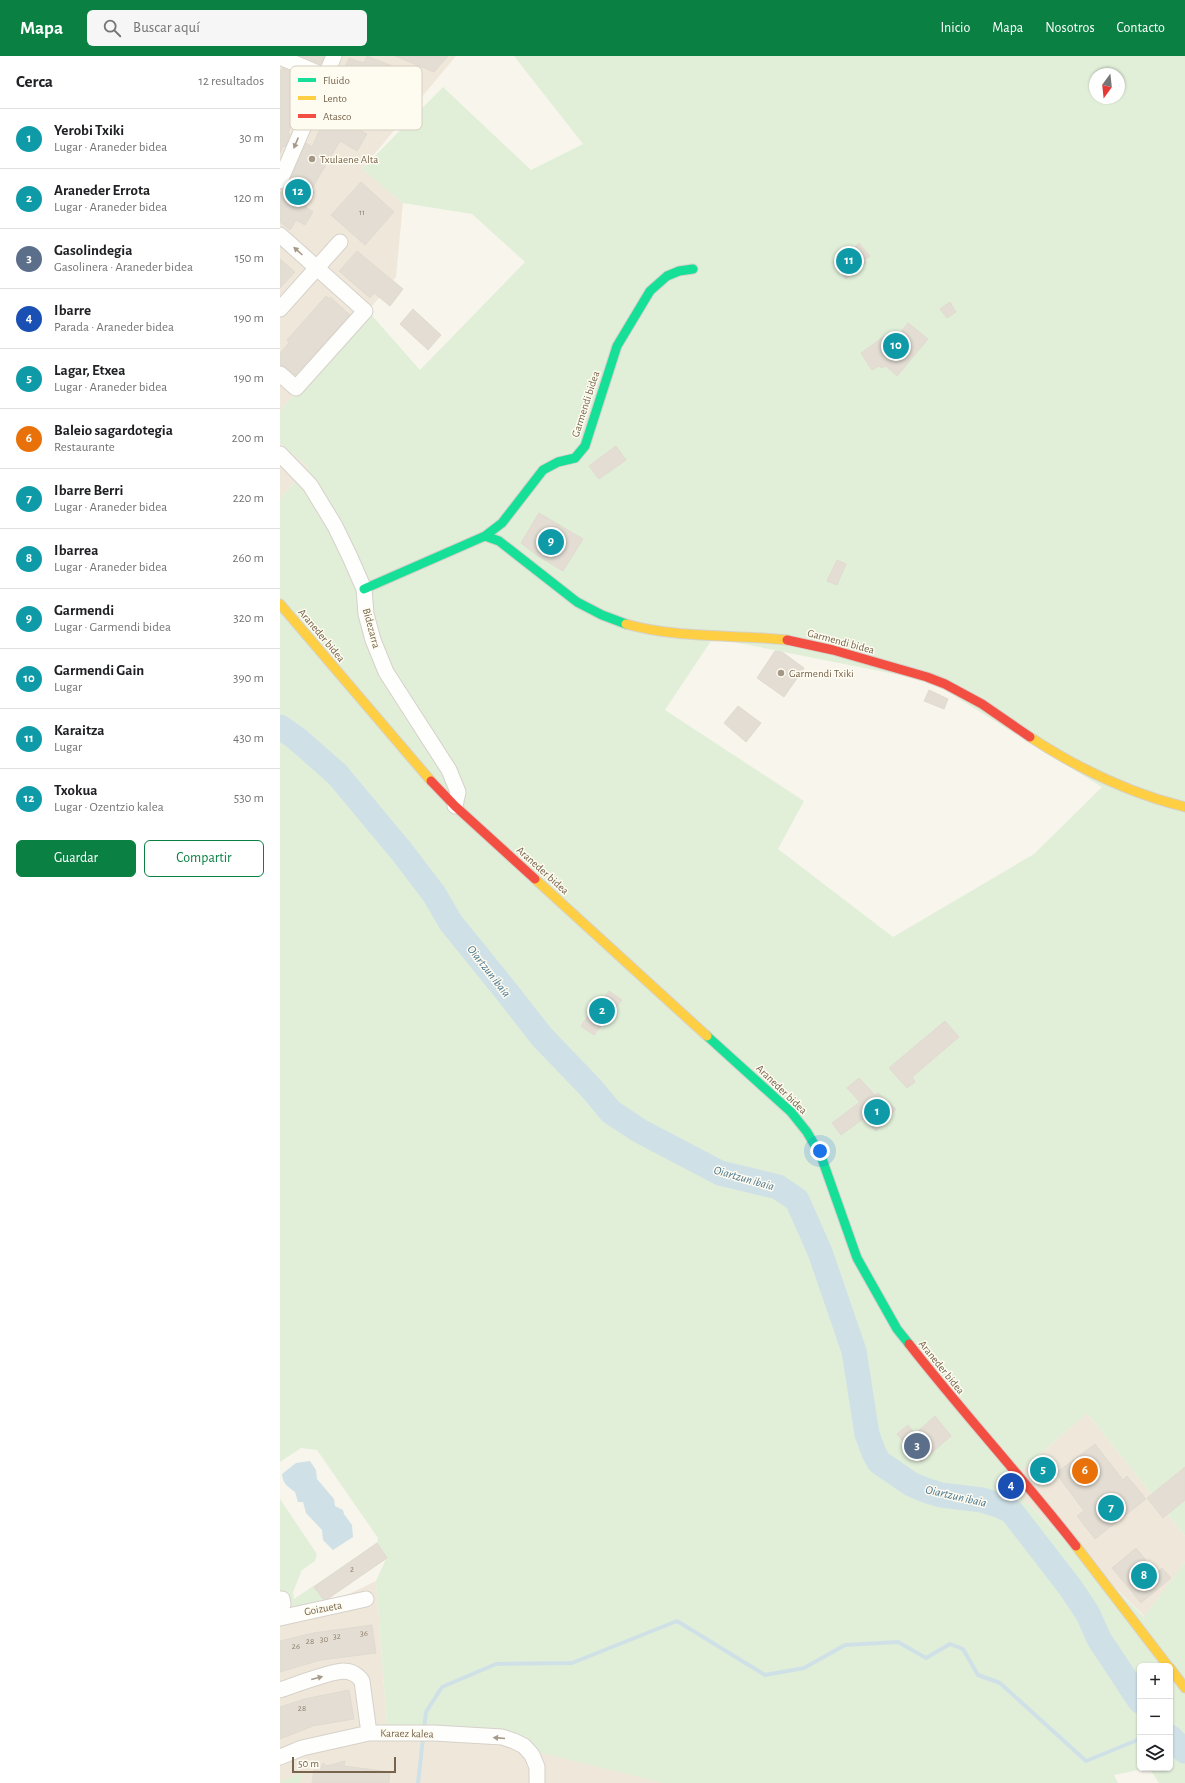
<!DOCTYPE html>
<html lang="es">
<head>
<meta charset="utf-8">
<style>
	:root { --surface:#fff; --page:#f6f6f6; --text:#202124; --muted:#757577; --line:#e0e0e0; --accent:#0b8043 }
	body { margin:0; font-family:"Alegreya Sans",sans-serif; background:var(--page); color:var(--text) }
	.controls { position:absolute; right:12px; bottom:12px; display:grid; overflow:hidden; border-radius:6px; box-shadow:0 1px 3px #0004 }
	.controls button { width:36px; height:36px; display:grid; place-items:center; padding:0; border:0; border-bottom:1px solid var(--line); background:var(--surface); color:var(--text); font:20px sans-serif }
	.compass { position:absolute; left:809px; top:12px; width:36px; height:36px; border-radius:50%; background:var(--surface); box-shadow:0 1px 3px #0004; rotate:195deg }
	.scale { position:absolute; left:12px; bottom:10px; width:104px; box-sizing:border-box; padding-left:4px; border:2px solid #76644d; border-top:0; font-size:11px; line-height:14px; white-space:nowrap; color:#76644d; -webkit-text-stroke:3px #fefbf0; paint-order:stroke }
	.you { position:absolute; left:540px; top:1095px; width:14px; height:14px; margin:-10px; border:3px solid #fff; border-radius:50%; background:#1a73e8; box-shadow:0 0 0 6px #1a73e833 }
	.badge { display:grid; place-items:center; width:26px; height:26px; border-radius:50%; background:var(--accent); color:#fff; font-size:13px; font-weight:700 }
	.pin { position:absolute; translate:-50% -50%; border:2px solid #fff; box-shadow:0 1px 4px #0006 }
	.list { margin:0; padding:0; list-style:none }
	h2 { display:flex; justify-content:space-between; align-items:center; height:52px; margin:0; padding:0 16px; font-size:17px }
	h2 small { font-size:13px; font-weight:400; color:var(--muted) }
	.list li { display:grid; grid-template-columns:26px 1fr auto; gap:12px; align-items:center; box-sizing:border-box; height:60px; padding:0 16px; border-top:1px solid var(--line) }
	.list b { display:block; font-size:15px; white-space:nowrap }
	.list p { margin:0; font-size:13px; white-space:nowrap; color:var(--muted) }
	.list em { font-size:13px; font-style:normal; color:var(--muted) }
	.actions { display:flex; gap:8px; padding:12px 16px }
	.actions a { flex:1; padding:9px 0; border:1px solid var(--accent); border-radius:6px; text-align:center; font-size:14px; color:var(--accent) }
	.actions .main { background:var(--accent); color:#fff }
	.icon { flex:none; width:22px; height:22px; fill:none; stroke:currentColor; stroke-width:2; stroke-linecap:round; stroke-linejoin:round }
	.map { position:relative; flex:none; width:905px; height:1727px; overflow:hidden }
	header { display:flex; align-items:center; gap:24px; box-sizing:border-box; height:56px; padding:0 20px; background:var(--accent); color:#fff }
	header strong { font-size:19px }
	nav { display:flex; gap:22px; margin-inline-start:auto; font-size:14px }
	.search { width:280px; height:36px; background:var(--page); display:flex; align-items:center; gap:10px; box-sizing:border-box; padding:0 14px; border-radius:6px; color:var(--muted); font-size:15px }
	main { display:flex }
	aside { flex:1; background:var(--surface) }
	.map>svg:first-child { display:block }
	.residential { fill:#efe8da }
	.green { fill:#e1efd9; fill-rule:evenodd }
	.water { fill:#cfe1e7 }
	.lines { fill:none; stroke-linecap:round; stroke-linejoin:round }
	.stream { stroke:#cfe1e7; stroke-width:4 }
	.river { stroke:#cfe1e7; stroke-width:25 }
	.building { fill:#e3ddd3; stroke:#e1dad0 }
	.street-casing { stroke:#d6d1ca; stroke-width:17 }
	.fast-casing { stroke:#d6d1c9; stroke-width:11 }
	.slow-casing { stroke:#d6d1c9; stroke-width:11 }
	.jam-casing { stroke:#d6d1c9; stroke-width:11 }
	.street { stroke:#fefefc; stroke-width:15 }
	.fast { stroke:#16e098; stroke-width:9 }
	.slow { stroke:#ffcf43; stroke-width:9 }
	.jam { stroke:#f24e42; stroke-width:9 }
	.oneway { fill:#a69a8a }
	.poi-dot { fill:#a49785; stroke:#fefbf0; stroke-width:1.5 }
	.labels { text-anchor:middle; stroke-width:3; stroke-linejoin:round; paint-order:stroke }
	.number-label { font-size:9px; fill:#938471 }
	.poi-label { font-size:11px; fill:#76644d; stroke:#fefbf0; text-anchor:start }
	.street-label { font-size:11px; fill:#76644d; stroke:#fefbf0 }
	.water-label { font-size:12px; font-style:italic; fill:#4b778f; stroke:#fefbf0 }
	.key { fill:#fefbf0; stroke:#d5cebf; stroke-width:1 }
	.key-label { font-size:11px; fill:#76644d }
</style>
</head>
<body>
<header>
<strong>Mapa</strong>
<div class="search"><svg class="icon" aria-label="search" viewBox="0 0 24 24"><circle cx="10" cy="10" r="6"/><path d="M15 15l6 6"/></svg>Buscar aquí</div>
<nav><a>Inicio</a><a>Mapa</a><a>Nosotros</a><a>Contacto</a></nav>
</header>
<main>
<aside>
<h2>Cerca<small>12 resultados</small></h2>
<ul class="list">
<li><span class="badge" style="background:#0f9aa8">1</span><div><b>Yerobi Txiki</b><p>Lugar · Araneder bidea</p></div><em>30 m</em></li>
<li><span class="badge" style="background:#0f9aa8">2</span><div><b>Araneder Errota</b><p>Lugar · Araneder bidea</p></div><em>120 m</em></li>
<li><span class="badge" style="background:#5c6f8a">3</span><div><b>Gasolindegia</b><p>Gasolinera · Araneder bidea</p></div><em>150 m</em></li>
<li><span class="badge" style="background:#1a4fb4">4</span><div><b>Ibarre</b><p>Parada · Araneder bidea</p></div><em>190 m</em></li>
<li><span class="badge" style="background:#0f9aa8">5</span><div><b>Lagar, Etxea</b><p>Lugar · Araneder bidea</p></div><em>190 m</em></li>
<li><span class="badge" style="background:#e8710a">6</span><div><b>Baleio sagardotegia</b><p>Restaurante</p></div><em>200 m</em></li>
<li><span class="badge" style="background:#0f9aa8">7</span><div><b>Ibarre Berri</b><p>Lugar · Araneder bidea</p></div><em>220 m</em></li>
<li><span class="badge" style="background:#0f9aa8">8</span><div><b>Ibarrea</b><p>Lugar · Araneder bidea</p></div><em>260 m</em></li>
<li><span class="badge" style="background:#0f9aa8">9</span><div><b>Garmendi</b><p>Lugar · Garmendi bidea</p></div><em>320 m</em></li>
<li><span class="badge" style="background:#0f9aa8">10</span><div><b>Garmendi Gain</b><p>Lugar</p></div><em>390 m</em></li>
<li><span class="badge" style="background:#0f9aa8">11</span><div><b>Karaitza</b><p>Lugar</p></div><em>430 m</em></li>
<li><span class="badge" style="background:#0f9aa8">12</span><div><b>Txokua</b><p>Lugar · Ozentzio kalea</p></div><em>530 m</em></li>
</ul>
<div class="actions"><a class="main">Guardar</a><a>Compartir</a></div>
</aside>
<div class="map">
<svg width="905" height="1727" viewBox="0 0 905 1727">
	<rect width="100%" height="100%" fill="#f8f5ed"/>
	<path class="residential" d="M0,0H176L82,113L123,147L116,221L88,255L0,355Z
		M0,387L28,411L0,443Z
		M807,1357L905,1480V1506L865,1561L727,1427Z
		M96,1525L107,1670L249,1694L388,1727H0V1561L46,1549Z"/>
	<path class="green" d="M234,0H905V1480L807,1357L727,1427L864,1561L905,1506V1727H879L869,1712H890V1610H860V1712H868L834,1719L838,1727H384L249,1694L107,1670L96,1525L106,1503L37,1549L15,1551L0,1556V1443L37,1498L35,1505L22,1514L13,1536L14,1543L97,1487L98,1482L37,1394L21,1392L0,1406V443L28,411L0,387V355L88,255L140,314L245,206L192,158L123,147L82,113L163,31L251,114L303,88ZM815,18H839V42H815ZM433,582L650,625L822,731L754,798L613,881L498,793L524,745L385,654Z
		M22,1717L20,1727H0V1726Z"/>
	<path class="water" d="M30,1405L36,1414L37,1423L54,1443L55,1450L63,1454L64,1458L72,1469L73,1481L53,1494L43,1484L42,1474L26,1457L23,1446H18L15,1436C7,1430 3,1428 2,1418L16,1407Z"/>
	<g class="lines">
		<path class="stream" d="M138,1727L146,1656L162,1631L216,1608L292,1607L397,1565L485,1619L524,1612L565,1589L618,1586L646,1602L670,1588L683,1593L698,1619L720,1627L806,1705L860,1683"/>
		<path class="river" d="M0,671L16,682L57,718L122,796L154,838L171,867L226,935L262,981L311,1032L331,1056L360,1075L440,1117L498,1131L517,1144L540,1196L574,1295L587,1378L594,1397L599,1406L631,1428L645,1434L661,1439L702,1444L721,1450L732,1456L790,1531L808,1558L819,1583L860,1645
			M890,1681L905,1695"/>
	</g>
	<path class="building" d="M21,0H44L41,8Z
		M87,0L125,15L112,49L98,43L94,51L80,45L69,68L87,78L77,95L60,85L31,134L34,136L26,151L33,156L25,169L16,164L10,174L0,166V137L8,129L26,87L32,91L61,26L59,25L69,2L84,7Z
		M115,0H168L154,16Z
		M2,12L31,24L8,77L10,78L5,91L3,90L0,97V16Z
		M81,126L114,156L85,189L51,159Z
		M579,187L590,200L584,204L586,207L566,223L553,206L572,190L574,192Z
		M77,195L123,233L110,250L94,237L90,242L59,215Z
		M0,203L15,216L0,232Z
		M46,240L49,243L50,241L70,259L15,319L6,311L0,309V297L9,287L7,284Z
		M670,246L676,256L667,262L660,253Z
		M133,253L161,279L148,294L120,268Z
		M628,267L648,283L617,320L606,310L601,312L599,310L592,314L581,297L609,277L615,284Z
		M336,390L346,404L319,423L309,410Z
		M259,457L303,483L283,515L258,500L241,487Z
		M557,504L566,508L557,529L547,525Z
		M495,595L502,596L524,612L504,641L477,622Z
		M649,634L668,643L664,653L644,645Z
		M458,650L481,667L466,686L444,667Z
		M329,935L342,944L314,979L301,970L316,948L318,950Z
		M665,965L679,981L632,1021L635,1026L627,1032L609,1012Z
		M579,1022L595,1039L598,1037L616,1053L596,1075L583,1063L561,1079L552,1067L580,1046L567,1032Z
		M655,1360L671,1380L641,1406L617,1378L628,1369L635,1378Z
		M815,1388L843,1424L847,1420L866,1443L815,1483L797,1460L804,1455L776,1417Z
		M767,1403L775,1413L759,1425L751,1415Z
		M905,1411V1444L883,1462L867,1442Z
		M97,1487L107,1502L49,1542L43,1543L34,1531Z
		M856,1492L876,1517L882,1512L891,1522L861,1547L832,1512Z
		M92,1569L96,1597L41,1604L0,1616V1585L33,1577Z
		M69,1634L74,1663L33,1670L0,1683V1651L24,1643Z
		M65,1705L64,1710L110,1716L109,1727H32L34,1714L40,1715L43,1707L47,1710Z"/>
	<g class="lines">
		<defs>
			<path id="street" d="M0,1L45,20
				M0,125L54,0
				M0,179L85,255L16,332L0,318
				M0,253L60,186
				M0,398L30,429L55,470L70,501L84,533L86,558L93,584L106,616L169,714L178,736L175,750
				M0,1543H2L3,1548L0,1550
				M0,1562L86,1543
				M0,1634C15,1629 48,1616 63,1615C71,1615 77,1618 82,1625L89,1677
				M0,1701L22,1692L89,1677H154L222,1681L234,1685L244,1690L252,1699L257,1711V1727"/>
			<path id="fast" d="M205,480L222,467L263,414L278,406L295,402L305,390L337,290L370,235L387,220L399,215L413,213
				M84,533L205,480L219,485L297,546L322,559L346,568
				M427,980L511,1056L527,1076L541,1100L577,1202L617,1273L629,1288"/>
			<path id="slow" d="M0,548L151,725
				M346,568C399,583 453,578 507,584
				M750,681C799,713 848,737 905,751
				M255,823L427,980
				M796,1490L888,1610
				M890,1612L905,1632"/>
			<path id="jam" d="M507,584L553,594L647,621L665,628L702,648L750,681
				M151,725L175,750L255,823
				M629,1288C683,1357 742,1421 796,1490"/>
		</defs>
		<use href="#street" class="street-casing"/>
		<use href="#fast" class="fast-casing"/>
		<use href="#slow" class="slow-casing"/>
		<use href="#jam" class="jam-casing"/>
		<use href="#street" class="street"/>
		<use href="#fast" class="fast"/>
		<use href="#slow" class="slow"/>
		<use href="#jam" class="jam"/>
	</g>
	<defs><path id="oneway-solid" d="M-6-.8H1V-3.2L6.5 0L1 3.2V.8H-6Z"/></defs>
	<g class="oneway">
		<use href="#oneway-solid" transform="translate(16 87) rotate(113)"/>
		<use href="#oneway-solid" transform="translate(18 195) rotate(-138)"/>
		<use href="#oneway-solid" transform="translate(37 1622) rotate(-15)"/>
		<use href="#oneway-solid" transform="translate(219 1682) rotate(-175)"/>
	</g>
	<g class="poi-dot">
		<circle cx="32" cy="103" r="4"/>
		<circle cx="501" cy="617" r="4"/>
	</g>
	<g class="labels">
		<g class="number-label">
			<text x="82" y="159">11</text>
			<text x="72" y="1516">2</text>
			<text x="84" y="1580">36</text>
			<text x="57" y="1583">32</text>
			<text x="44" y="1586">30</text>
			<text x="30" y="1588">28</text>
			<text x="16" y="1593">26</text>
			<text x="22" y="1655">28</text>
		</g>
		<g class="poi-label">
			<text x="40" y="107">Txulaene Alta</text>
			<text x="509" y="621">Garmendi Txiki</text>
		</g>
		<g class="street-label">
			<text transform="translate(305 348) rotate(-72)" y="4">Garmendi bidea</text>
			<text transform="translate(92 572) rotate(75)" y="4">Bidezarra</text>
			<text transform="translate(42 579) rotate(50)" y="4">Araneder bidea</text>
			<text transform="translate(561 585) rotate(15)" y="4">Garmendi bidea</text>
			<text transform="translate(263 814) rotate(42)" y="4">Araneder bidea</text>
			<text transform="translate(502 1033) rotate(44)" y="4">Araneder bidea</text>
			<text transform="translate(662 1311) rotate(51)" y="4">Araneder bidea</text>
			<text transform="translate(43 1552) rotate(-11)" y="4">Goizueta</text>
			<text transform="translate(127 1677) rotate(1)" y="4">Karaez kalea</text>
		</g>
		<g class="water-label">
			<text transform="translate(209 915) rotate(52)" y="4">Oiartzun ibaia</text>
			<text transform="translate(464 1122) rotate(16)" y="4">Oiartzun ibaia</text>
			<text transform="translate(676 1440) rotate(13)" y="4">Oiartzun ibaia</text>
		</g>
	</g>
	<rect x="10" y="10" width="132" height="64" rx="6" class="key"/>
	<rect x="18" y="22" width="18" height="4" fill="#16e098"/>
	<rect x="18" y="40" width="18" height="4" fill="#ffcf43"/>
	<rect x="18" y="58" width="18" height="4" fill="#f24e42"/>
	<g class="key-label">
		<text x="43" y="28">Fluido</text>
		<text x="43" y="46">Lento</text>
		<text x="43" y="64">Atasco</text>
	</g>
</svg>
<div class="controls">
<button>+</button>
<button>−</button>
<button><svg class="icon" aria-label="layers" viewBox="0 0 24 24"><path d="M12 4l9 5-9 5-9-5zM3 14l9 5 9-5"/></svg></button>
</div>
<svg class="compass" viewBox="-18 -18 36 36"><path d="M0-13l5 13h-10z" fill="#e53935"/><path d="M0 13l5-13h-10z" fill="#757577"/></svg>
<div class="scale">50 m</div>
<div class="you"></div>
<div class="pin badge" style="left:597px;top:1056px;background:#0f9aa8">1</div>
<div class="pin badge" style="left:322px;top:955px;background:#0f9aa8">2</div>
<div class="pin badge" style="left:637px;top:1390px;background:#5c6f8a">3</div>
<div class="pin badge" style="left:731px;top:1430px;background:#1a4fb4">4</div>
<div class="pin badge" style="left:763px;top:1414px;background:#0f9aa8">5</div>
<div class="pin badge" style="left:805px;top:1415px;background:#e8710a">6</div>
<div class="pin badge" style="left:831px;top:1452px;background:#0f9aa8">7</div>
<div class="pin badge" style="left:864px;top:1520px;background:#0f9aa8">8</div>
<div class="pin badge" style="left:271px;top:486px;background:#0f9aa8">9</div>
<div class="pin badge" style="left:616px;top:290px;background:#0f9aa8">10</div>
<div class="pin badge" style="left:569px;top:205px;background:#0f9aa8">11</div>
<div class="pin badge" style="left:18px;top:136px;background:#0f9aa8">12</div>
</div>
</main>
</body>
</html>
